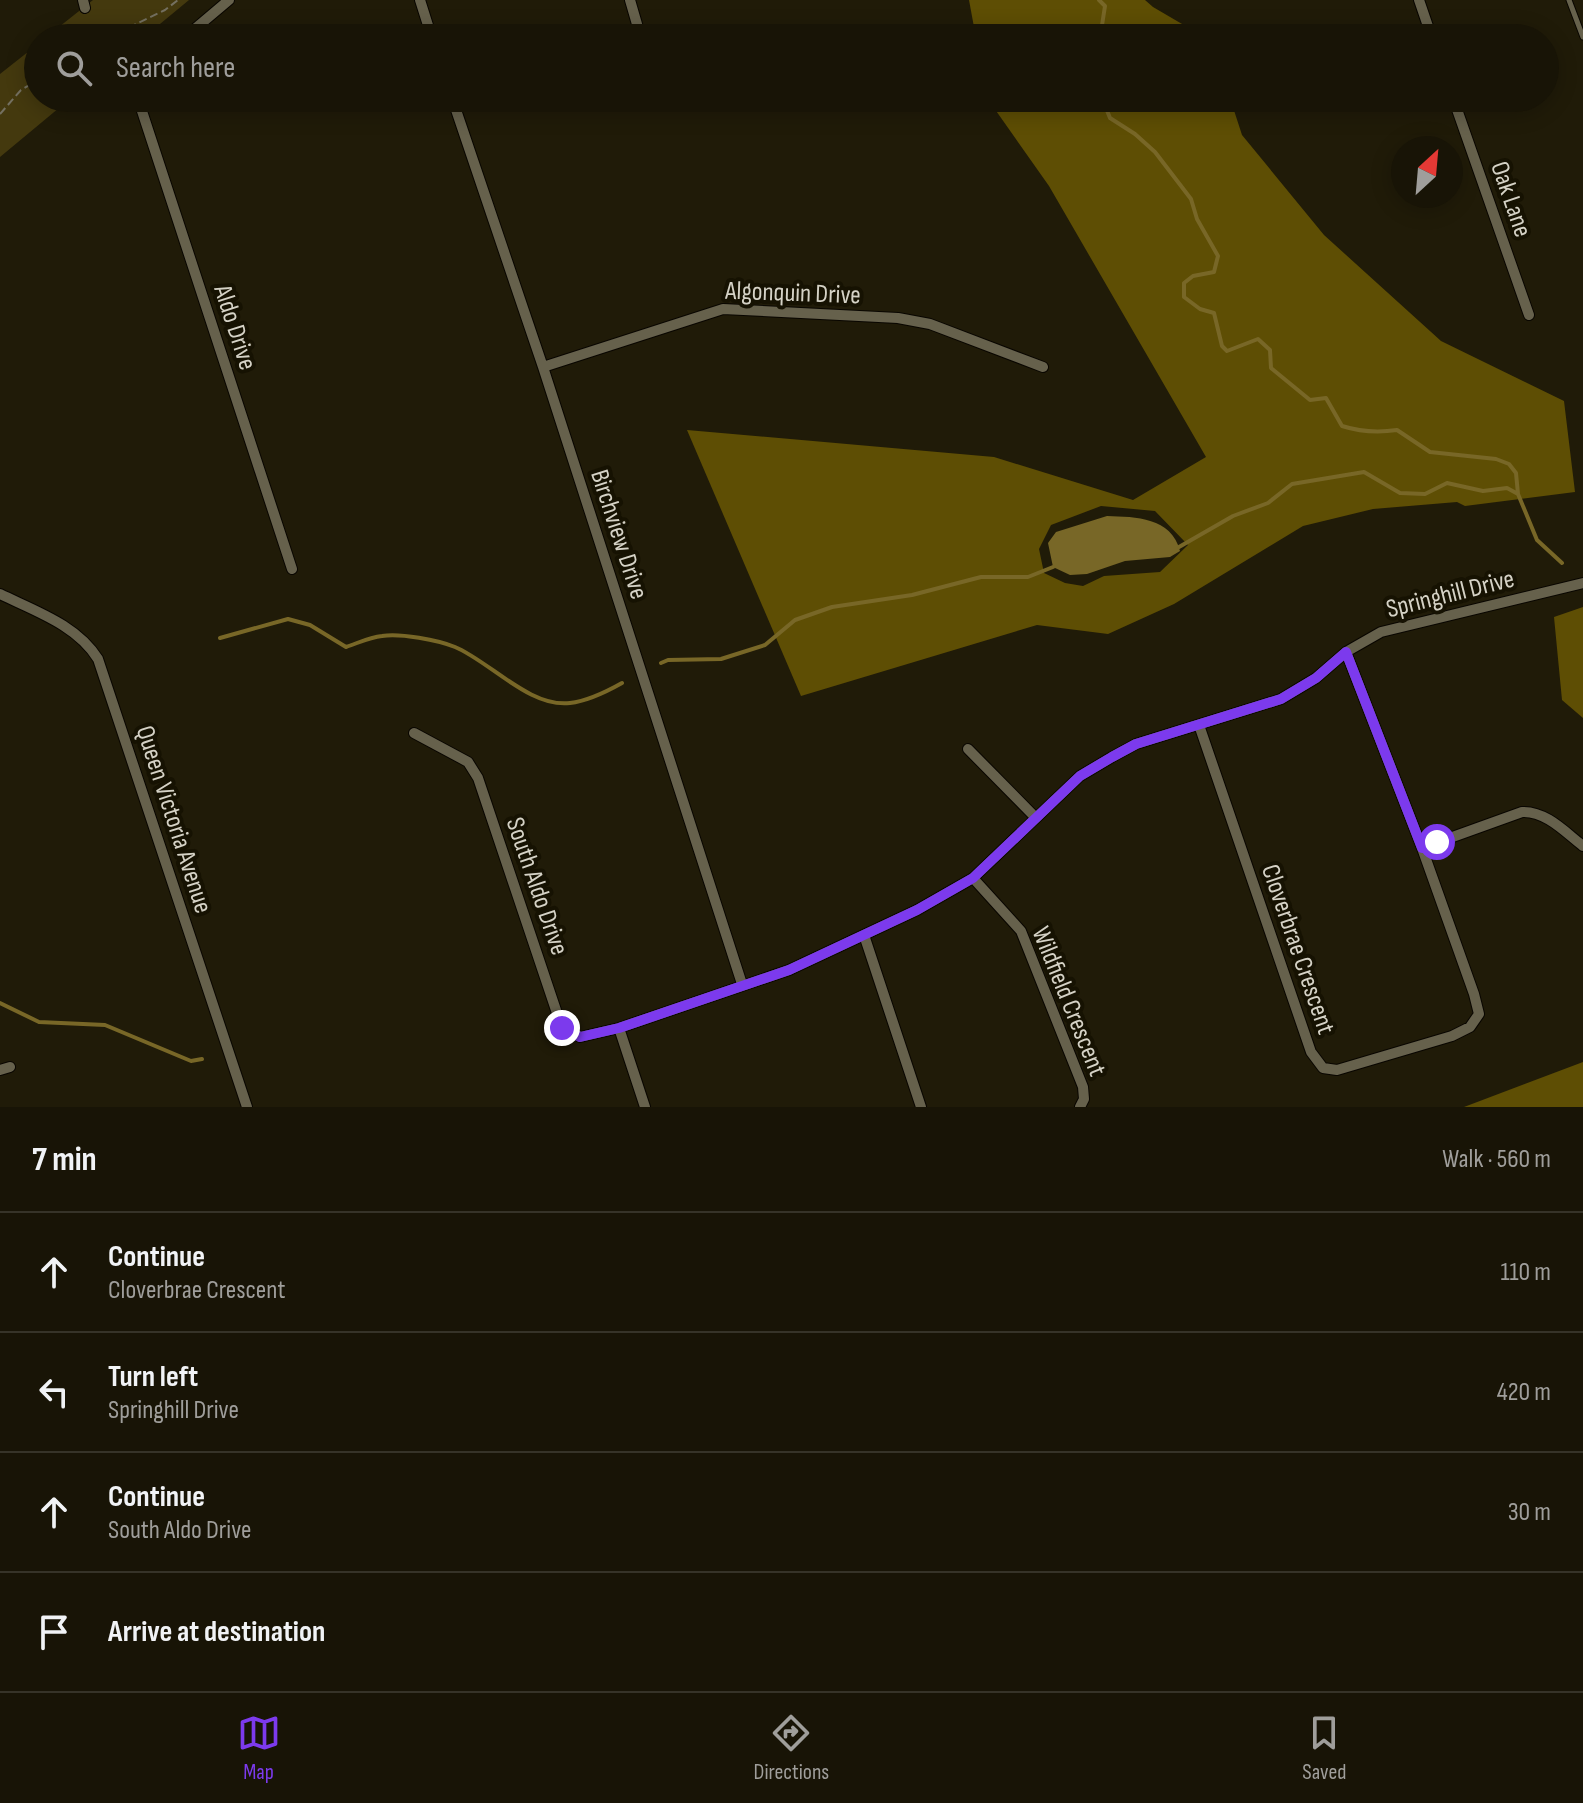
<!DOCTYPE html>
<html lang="en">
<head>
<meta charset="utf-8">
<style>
	:root { --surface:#181406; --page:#211d10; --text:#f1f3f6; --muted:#9f9e9b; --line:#363328; --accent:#7c3aed }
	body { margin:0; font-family:"Sofia Sans Condensed",sans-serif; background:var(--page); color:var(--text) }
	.compass { position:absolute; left:1391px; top:136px; width:72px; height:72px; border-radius:50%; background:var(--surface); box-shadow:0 4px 20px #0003; rotate:26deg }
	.stop { position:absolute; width:24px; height:24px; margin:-18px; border:6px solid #7c3aed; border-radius:50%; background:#fff }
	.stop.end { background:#7c3aed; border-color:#fff; box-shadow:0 2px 8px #0008 }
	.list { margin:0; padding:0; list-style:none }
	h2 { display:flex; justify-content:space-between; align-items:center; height:104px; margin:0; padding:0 32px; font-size:34px }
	h2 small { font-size:26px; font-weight:400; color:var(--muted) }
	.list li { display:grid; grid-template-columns:52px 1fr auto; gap:24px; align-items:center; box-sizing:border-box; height:120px; padding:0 32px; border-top:2px solid var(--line) }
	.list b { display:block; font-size:30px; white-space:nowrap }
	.list p { margin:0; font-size:26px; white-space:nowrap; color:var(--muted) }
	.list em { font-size:26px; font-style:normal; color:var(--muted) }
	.icon { flex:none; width:44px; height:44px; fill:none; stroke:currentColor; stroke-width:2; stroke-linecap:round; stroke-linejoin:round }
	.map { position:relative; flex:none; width:1583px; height:1107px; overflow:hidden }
	.search { position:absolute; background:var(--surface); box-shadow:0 4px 20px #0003; left:24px; right:24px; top:24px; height:88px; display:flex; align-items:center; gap:20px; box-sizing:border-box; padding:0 28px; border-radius:44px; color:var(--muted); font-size:30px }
	.sheet { height:584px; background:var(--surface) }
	nav { display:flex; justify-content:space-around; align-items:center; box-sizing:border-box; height:112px; border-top:2px solid var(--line); background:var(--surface); font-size:22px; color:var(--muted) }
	nav a { display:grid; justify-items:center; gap:4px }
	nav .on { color:var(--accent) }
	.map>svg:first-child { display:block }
	.green { fill:#44390e }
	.forest { fill:#5e4e04; fill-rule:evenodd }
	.water { fill:#786727 }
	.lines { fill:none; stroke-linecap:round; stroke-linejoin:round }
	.stream { stroke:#786727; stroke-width:4 }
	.lane-casing { stroke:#090600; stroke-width:7 }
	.street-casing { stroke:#090600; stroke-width:12 }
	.path { stroke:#747060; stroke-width:2; stroke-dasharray:8 4; stroke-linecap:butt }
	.lane { stroke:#66614c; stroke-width:5 }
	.street { stroke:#66614c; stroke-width:10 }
	.route { stroke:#7c3aed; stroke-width:10 }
	.labels { text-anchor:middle; stroke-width:8; stroke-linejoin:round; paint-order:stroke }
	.street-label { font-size:26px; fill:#d5d2c6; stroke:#161202 }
</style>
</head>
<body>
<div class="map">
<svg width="1583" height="1107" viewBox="0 0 1583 1107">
	<rect width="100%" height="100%" fill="#201b08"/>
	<path class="green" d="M93,0H189L143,38H45Z
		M38,44V98H71L0,157V74Z"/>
	<path class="forest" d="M969,0H1145L1153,7L1206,38H976Z
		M987,98H1230L1242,135L1324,235L1441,341L1564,401L1575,492L1465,506L1457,502L1373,509L1303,526L1174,604L1108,634L1037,625L801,696L687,430L994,457L1133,500L1206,457L1049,186ZM1101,506L1155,511L1188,545L1160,572L1104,576L1083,586L1065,583L1044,573L1039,549L1051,525Z
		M1583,607V718L1562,700L1554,617Z
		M1583,1062V1107H1464Z"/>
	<path class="water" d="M1107,516C1136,517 1171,517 1180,551L1170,557L1125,561L1087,574L1070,575L1053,567L1048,543L1056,532Z"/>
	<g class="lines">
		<path class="stream" d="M1099,0L1105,6L1100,38
			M1102,98L1110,118L1135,134L1155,152L1191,199L1197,219L1218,256L1214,272L1193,276L1184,283V297L1200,309L1214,313L1222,346L1227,351L1258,339L1270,350L1271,368L1310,400L1326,398L1342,426C1361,432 1377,433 1397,430L1430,452L1496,459L1509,464L1516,473L1518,494
			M1179,547L1233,516L1268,503L1292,484L1364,472L1400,493L1425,494L1447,483L1483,491L1507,488L1518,494L1537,540L1562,563
			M220,638L288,619L310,625L346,647C358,643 370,637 382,636C400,633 438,640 455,647C489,661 530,708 570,703C588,701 606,692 622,683
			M661,663L668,660L721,659L765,645L795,620L832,607L912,595L981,577H1028L1053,567
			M0,1003L39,1022L105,1025L191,1061L202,1059"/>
		<defs>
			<path id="lane" d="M1569,0L1583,37"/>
			<path id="street" d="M83,0L85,8
				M420,0L432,38
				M630,0L641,38
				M1419,0L1432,38
				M184,38L229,0
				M140,98V105L292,569
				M452,98L543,367L742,984
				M1453,98L1529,315
				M543,367L723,309L898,318L930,324L1043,367
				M0,594C35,611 77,625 98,659L247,1107
				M1199,725L1311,1052L1323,1068L1337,1070L1452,1036L1470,1027L1479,1014L1474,994L1422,848L1346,652
				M414,733L468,762L478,778L562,1028L580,1037L619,1028L789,970L917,910L973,878L1080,776L1112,757L1136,744L1281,699L1316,678L1346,652L1381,632L1583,583
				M968,749L1035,817
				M1422,848L1522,812C1546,811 1565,832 1583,846
				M973,878L1021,931L1083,1087L1084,1099L1080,1107
				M864,935L921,1107
				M619,1028L645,1107
				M0,1070L10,1067"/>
		</defs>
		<use href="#lane" class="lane-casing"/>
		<use href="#street" class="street-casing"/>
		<path class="path" d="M107,38L165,10L178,0
			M0,114L21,90L38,80"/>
		<use href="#lane" class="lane"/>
		<use href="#street" class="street"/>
	</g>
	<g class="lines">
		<path class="route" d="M562,1028L580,1037L619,1028L789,970L917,910L973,878L1080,776L1112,757L1136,744L1281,699L1316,678L1346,652L1422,848L1437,842"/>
	</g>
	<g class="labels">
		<g class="street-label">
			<text transform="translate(1512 199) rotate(71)" y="9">Oak Lane</text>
			<text transform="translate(793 292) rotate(2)" y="9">Algonquin Drive</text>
			<text transform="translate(236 327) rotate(72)" y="9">Aldo Drive</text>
			<text transform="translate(620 534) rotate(72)" y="9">Birchview Drive</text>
			<text transform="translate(1450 593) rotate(-14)" y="9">Springhill Drive</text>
			<text transform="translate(175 819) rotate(72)" y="9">Queen Victoria Avenue</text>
			<text transform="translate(538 886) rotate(71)" y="9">South Aldo Drive</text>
			<text transform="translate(1299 949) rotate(71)" y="9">Cloverbrae Crescent</text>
			<text transform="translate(1070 1001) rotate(68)" y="9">Wildfield Crescent</text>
		</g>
	</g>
</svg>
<svg class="compass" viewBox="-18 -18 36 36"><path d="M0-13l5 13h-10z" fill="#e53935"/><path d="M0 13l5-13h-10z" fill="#9f9e9b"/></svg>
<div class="stop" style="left:1437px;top:842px"></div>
<div class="stop end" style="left:562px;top:1028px"></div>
<div class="search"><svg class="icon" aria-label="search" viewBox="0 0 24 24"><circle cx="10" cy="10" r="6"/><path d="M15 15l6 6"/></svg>Search here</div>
</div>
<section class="sheet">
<h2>7 min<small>Walk · 560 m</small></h2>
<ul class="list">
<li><svg class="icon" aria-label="ahead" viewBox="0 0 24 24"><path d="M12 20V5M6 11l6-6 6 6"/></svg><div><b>Continue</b><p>Cloverbrae Crescent</p></div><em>110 m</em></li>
<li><svg class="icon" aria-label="left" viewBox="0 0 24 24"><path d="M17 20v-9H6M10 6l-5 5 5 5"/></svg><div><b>Turn left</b><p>Springhill Drive</p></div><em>420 m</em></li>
<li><svg class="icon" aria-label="ahead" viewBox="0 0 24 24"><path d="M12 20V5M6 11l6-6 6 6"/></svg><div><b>Continue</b><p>South Aldo Drive</p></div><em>30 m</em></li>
<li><svg class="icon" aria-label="arrive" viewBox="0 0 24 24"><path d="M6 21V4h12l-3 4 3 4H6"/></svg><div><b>Arrive at destination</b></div></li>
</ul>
</section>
<nav>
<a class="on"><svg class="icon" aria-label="map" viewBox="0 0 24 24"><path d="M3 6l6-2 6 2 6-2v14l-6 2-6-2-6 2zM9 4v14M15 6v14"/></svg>Map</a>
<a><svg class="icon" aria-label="directions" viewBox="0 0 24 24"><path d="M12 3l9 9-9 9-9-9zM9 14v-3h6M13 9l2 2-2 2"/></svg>Directions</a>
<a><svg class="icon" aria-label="saved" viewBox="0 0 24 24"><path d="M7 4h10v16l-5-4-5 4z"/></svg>Saved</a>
</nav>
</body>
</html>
